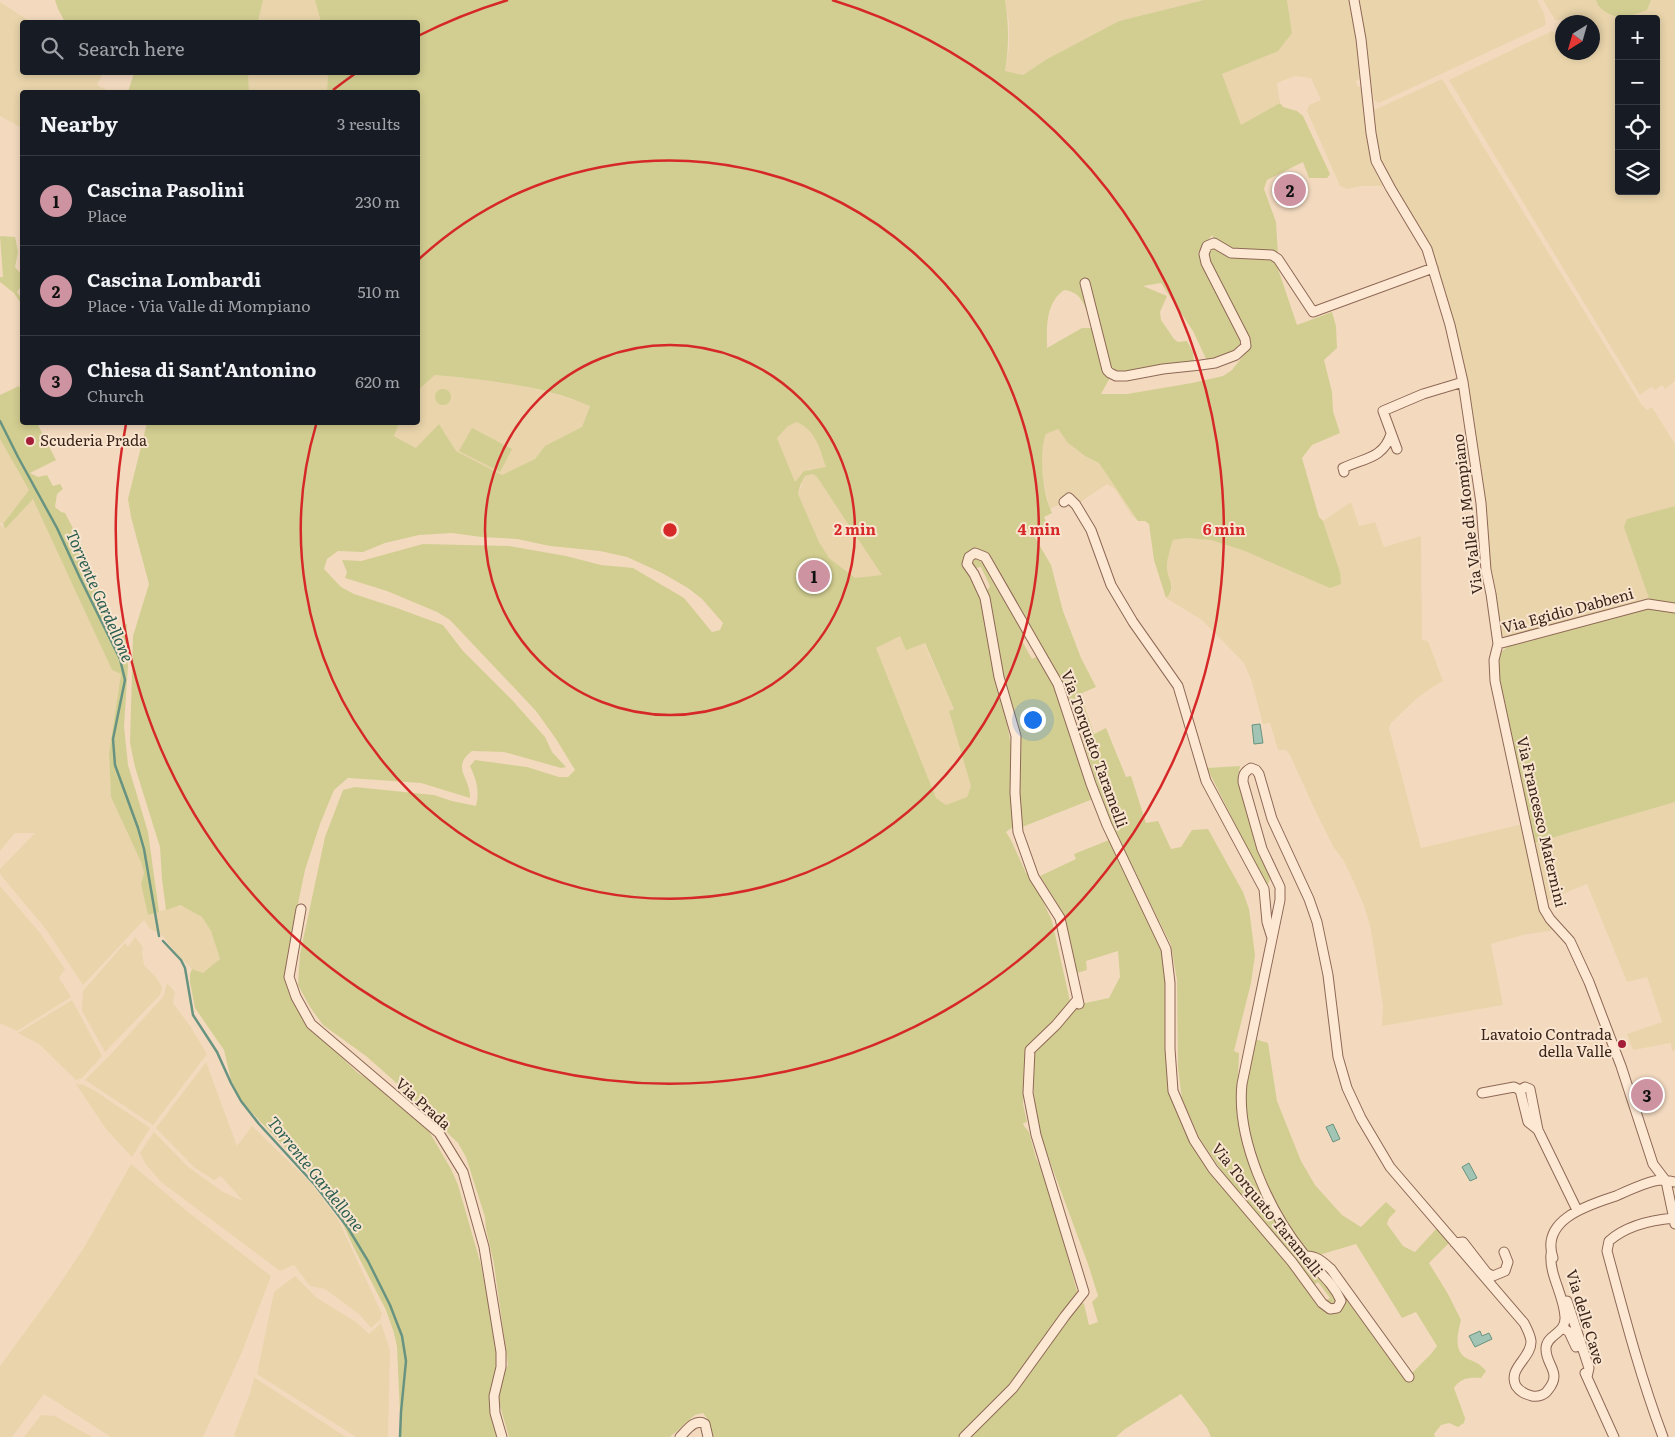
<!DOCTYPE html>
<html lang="en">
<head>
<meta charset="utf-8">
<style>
	:root { --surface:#171b24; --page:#20242c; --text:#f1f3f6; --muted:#9ea1a6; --line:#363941; --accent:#ce93a0 }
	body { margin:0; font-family:Literata,serif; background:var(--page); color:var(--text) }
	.controls { position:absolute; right:15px; top:15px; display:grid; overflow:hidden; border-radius:5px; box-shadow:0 2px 8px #0003 }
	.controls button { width:45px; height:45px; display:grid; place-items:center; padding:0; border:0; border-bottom:1px solid var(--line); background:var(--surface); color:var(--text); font:25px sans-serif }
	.compass { position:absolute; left:1555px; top:15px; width:45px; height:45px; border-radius:50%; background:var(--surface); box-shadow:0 2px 8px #0003; rotate:217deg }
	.you { position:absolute; left:1032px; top:719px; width:18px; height:18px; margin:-12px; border:4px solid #fff; border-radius:50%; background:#1a73e8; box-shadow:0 0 0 8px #1a73e833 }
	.badge { display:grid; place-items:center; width:32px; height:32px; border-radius:50%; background:var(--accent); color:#111; font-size:16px; font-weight:700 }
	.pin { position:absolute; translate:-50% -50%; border:2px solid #fff; box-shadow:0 1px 5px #0006 }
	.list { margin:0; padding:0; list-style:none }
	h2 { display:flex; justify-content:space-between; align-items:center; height:65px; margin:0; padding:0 20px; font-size:21px }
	h2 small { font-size:16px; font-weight:400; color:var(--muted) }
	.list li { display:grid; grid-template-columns:32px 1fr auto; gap:15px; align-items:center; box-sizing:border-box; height:90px; padding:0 20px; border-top:1px solid var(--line) }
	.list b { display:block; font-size:19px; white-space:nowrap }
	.list p { margin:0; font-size:16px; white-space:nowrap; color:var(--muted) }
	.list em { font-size:16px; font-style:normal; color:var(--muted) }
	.icon { flex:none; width:28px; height:28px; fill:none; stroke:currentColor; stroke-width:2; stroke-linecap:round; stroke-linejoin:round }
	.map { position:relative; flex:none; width:1675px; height:1437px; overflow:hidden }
	.search { position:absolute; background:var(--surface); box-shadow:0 2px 8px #0003; left:20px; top:20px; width:400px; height:55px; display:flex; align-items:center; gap:12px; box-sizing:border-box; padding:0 18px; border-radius:5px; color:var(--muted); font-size:19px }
	.panel { position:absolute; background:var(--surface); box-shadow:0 2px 8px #0003; left:20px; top:90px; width:400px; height:335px; border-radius:5px }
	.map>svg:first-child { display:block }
	.farmland { fill:#e9d4ab; fill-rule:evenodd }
	.green { fill:#d2ce91; fill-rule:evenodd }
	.water { fill:#a2c4b4; stroke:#689381 }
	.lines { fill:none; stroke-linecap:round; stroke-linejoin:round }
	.stream { stroke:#689381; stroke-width:2.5 }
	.street-casing { stroke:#8e6855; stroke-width:11 }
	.street { stroke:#fde8d3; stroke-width:9 }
	.ring { fill:none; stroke:#d62828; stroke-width:2.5 }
	.poi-dot { fill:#a41e38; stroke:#f9e5cf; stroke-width:2 }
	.labels { text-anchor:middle; stroke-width:4; stroke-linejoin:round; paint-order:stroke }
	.poi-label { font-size:15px; fill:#3b251b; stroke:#f9e5cf; text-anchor:start }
	.street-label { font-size:15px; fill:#3b251b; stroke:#f9e5cf }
	.water-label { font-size:16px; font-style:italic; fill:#295d50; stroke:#f9e5cf }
	.centre { fill:#d62828; stroke:#f9e5cf; stroke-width:2.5 }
	.ring-label { font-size:15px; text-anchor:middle; font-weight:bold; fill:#d62828; stroke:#f9e5cf; stroke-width:4; stroke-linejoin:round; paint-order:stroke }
</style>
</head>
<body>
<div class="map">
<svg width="1675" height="1437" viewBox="0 0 1675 1437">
	<rect width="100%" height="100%" fill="#f3dabf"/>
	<path class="farmland" d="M263,0H315L321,22H258Z
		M1005,0H1204L1119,21L1047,59L1023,75L1005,72L1009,48V23Z
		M1287,0H1349L1362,74L1361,78L1356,81L1357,86L1362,87L1368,136L1384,182L1383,186H1361L1347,189L1340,186L1307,111L1309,105L1321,100L1311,78L1295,76L1277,83L1280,103L1241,126L1222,74L1260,58L1292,33Z
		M1356,0H1537L1544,13L1546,25L1379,103L1374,100Z
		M1543,0H1596L1597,4L1646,10L1651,0H1675V381L1665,389L1662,385L1655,390L1651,387L1640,395L1449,80L1552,31L1557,35L1562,29V52H1592V22H1569L1568,19L1555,20ZM1619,19H1656V191H1619Z
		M0,2L31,22H22V72L103,73L97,85L111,92H22V128L0,116Z
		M248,73H328L327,92H249Z
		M1442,79L1641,404L1647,410L1652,407L1675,444V506L1628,519L1650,601L1507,638L1503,637L1501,633L1445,297L1378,155L1372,111Z
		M435,375L507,382L551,393L590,405L582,427L545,446L535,459L502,475L456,451L439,424L417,448L394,436L399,423L418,422V390Z
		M797,422L805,425L814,435L827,468L809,469L800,475L795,483L777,438L788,426Z
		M1058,429L1068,443L1085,456L1099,463L1138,521L1132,516L1115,489L1107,484L1079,503L1072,492L1062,497L1059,500L1060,504L1050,509L1043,479L1041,459L1043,442L1046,434Z
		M0,439L29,490L3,524L0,522Z
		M813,474L817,477L883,575L855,579L829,558L819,542L798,494L805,476Z
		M33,498L112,670L121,674L109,753L111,797L141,862L144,873L141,884L148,915L179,905L202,917L211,931L220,959L203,973L192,969L177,954L162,935L149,928L144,920L83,985L45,928L0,874V869L35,833H15L0,851V524L5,529Z
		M1351,502L1359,526L1375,522L1384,547L1421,536L1422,640L1428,641L1443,681L1431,688L1415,700L1391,723L1389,728L1421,848L1523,824L1543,911L1552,929L1550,931L1523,935L1491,944L1503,1005L1382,1026L1383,1006L1374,949L1370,925L1363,903L1352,878L1344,861L1334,848L1314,808L1290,755L1286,750H1278L1270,723L1263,724L1251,679L1244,663L1202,620L1166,598L1171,593L1172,586L1167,569L1168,552L1173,540L1186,538L1211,540L1245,551L1340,572L1323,521Z
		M900,635L924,643L954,709L949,711L971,786L967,797L946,805L936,798L876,648Z
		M1675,802V1050L1672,1051L1671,1043L1633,1050L1627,1034L1662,1022L1647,977L1627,982L1587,884L1546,901L1534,843Z
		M0,886L40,933L65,969L59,978L71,997L17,1031L0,1023Z
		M135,937L143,947L142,953L144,965L155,976L161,985L162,989L160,995L105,1052L82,1011L83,991L125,943L128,947Z
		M167,983L175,992L173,1003L190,1026L207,1054L153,1125L85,1080L112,1053L163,997Z
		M72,1000L102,1056L82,1078L76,1080L39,1044L18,1033Z
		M206,1062L237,1146L252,1126L311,1183L338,1219L382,1314L380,1320L371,1328L360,1315L325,1289L310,1286L294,1265L280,1271L161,1182L145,1163L140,1153L154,1132L187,1166L223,1192L243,1201L221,1176L214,1180L195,1168L156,1128Z
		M76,1084L84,1085L95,1091L150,1128L132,1157L106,1129Z
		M131,1164L188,1212L271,1276L242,1352L203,1437H111L44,1394L12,1437H0V1366L57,1288L85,1246Z
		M295,1276L317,1298L356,1322L369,1334L381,1323L390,1350L388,1437H356L257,1374L274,1292Z
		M254,1378H255L346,1437H236L234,1435L250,1393Z
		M41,1415L55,1416L92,1437H24Z"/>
	<path class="green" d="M55,0H263L258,22H65L58,9Z
		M315,0H1005C1009,25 1009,47 1005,71L1023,75L1047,59L1119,21L1204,0H1287L1292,33L1278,51L1222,74L1241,125L1280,103L1283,107L1297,111L1303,116L1330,174L1327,178H1309L1303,162L1267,180L1264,189L1276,222L1278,255C1257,247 1224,261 1212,235L1198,253L1217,293L1243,340C1235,353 1222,359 1207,361L1193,331L1161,283L1143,286L1167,296L1160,312L1161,320L1174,339L1178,342L1187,341L1193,352L1194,363L1132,373H1116L1108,366L1097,321L1092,322C1084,307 1083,292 1064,290C1045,304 1047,327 1047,348L1082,328H1093L1104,371L1111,376L1101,394H1127L1192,383L1223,376L1232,370L1251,346L1216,277L1207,255L1209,249L1212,246L1232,256L1269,257L1275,260L1297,325L1332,312L1336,326L1337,348L1324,360L1332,392L1333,411L1340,433L1312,445L1302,458L1319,517L1323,521L1340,572L1341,584L1330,588L1245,551L1211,540L1186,538L1173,540C1170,549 1167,558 1167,568C1168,580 1177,588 1166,598L1154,560L1149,524L1145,521H1138L1099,463L1085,456L1068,443L1058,429L1046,434C1038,453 1043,495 1052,513L1044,517L1048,525L1033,534L1051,565L1063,611L1081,658L1096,687L1080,694L1094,734L1106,728L1126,777L1131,776L1146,823L1158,821L1171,849L1181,847L1192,830L1208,829L1243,892L1249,909L1255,955L1251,983L1234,1051L1239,1053L1237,1097L1243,1140L1260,1186L1279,1226L1303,1259L1330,1286L1337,1299L1336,1303L1331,1305L1325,1301L1330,1298L1318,1282L1314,1285L1229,1182L1200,1139L1182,1099L1178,1068L1177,980L1171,945L1116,835L1095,779L1072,704L1046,653L996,570C991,556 988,551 973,548L966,555L964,563L972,576L984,605L990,649L1003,701L1011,746L1013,827L1006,832L1011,840L1026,873L1031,875L1052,921L1070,1001L1053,1024L1027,1050L1023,1104L1027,1122L1023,1123L1024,1126L1029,1132L1036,1158L1043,1172L1061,1232L1078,1295L1009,1388L960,1437H713L709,1421L703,1413L695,1415L670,1437H509L498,1399L496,1389L508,1365L494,1264L486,1229L485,1217L466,1157L458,1143L392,1079L366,1056L323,1025L310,1007L298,985L300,954L325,837L343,790L355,787L434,795L452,801L476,806C480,791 476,779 470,766L475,760L527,767L559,777H568L575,770L556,739L536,711L450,620L437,612L387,591L345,578L347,572L342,560L361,561L423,544L509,546L566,556L601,565L633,568L684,598L712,632L720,630L723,623L702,599L688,588L662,573L627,557L600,551L550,546L517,539L481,537L452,533L419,535L385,543L363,552L338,551L327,559L324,569L341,587L354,594L397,608L443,625L463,651L512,700L545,737L552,752L566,767L561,768L504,752L472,751C450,768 471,778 470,798L421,783L348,778L334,790L320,824L305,870L288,952L286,983L289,992L313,1030L358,1073L381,1087L403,1105L418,1119L430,1133L451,1169L458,1185L481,1265L498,1355C499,1367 493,1377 492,1390C490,1406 494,1421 498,1437H401L397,1347L394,1333L386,1310L354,1248L329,1194L242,1102L231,1080L224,1050L195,1008L190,982V974L192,969L203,973L220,959L211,931L202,917L180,905L166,910L162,879L160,847L135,767L130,743L133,636L149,584L131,517L128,499L147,423H399L394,436L416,448L439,424L456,451L502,475L535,459L545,446L582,427L590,406C541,385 487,380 435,375L418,390V92H327L328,73L418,72V22H321ZM797,422C816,430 820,450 826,467L804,471L795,482L777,438L788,426ZM813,474L817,477L882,575L855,578L829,558L819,542L798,494L800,486L805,476ZM900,636L906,650L925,643L954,709L949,711L971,786L967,797L946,805L936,798L876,648Z
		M1596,0H1651L1647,10C1630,16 1619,22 1603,10C1599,6 1597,5 1596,0Z
		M134,73H248L249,92H128Z
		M0,236L15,237L18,252L15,267L22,275V285L17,292L22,299V305L14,293L0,282V277H3Z
		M19,386L22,393V422L37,423L56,460L30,473L38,477L47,475L53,486L60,484L63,489L57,494L55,507L61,512L65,513L84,549L96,582L108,608L113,629L127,624L126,651L128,666L124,726L128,765L148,832L159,912L148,915L141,884L144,873L141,862L111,797L109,753L121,674L112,670L33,499L5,529L3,524L29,490L0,439V395Z
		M435 397a8 8 0 1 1 16 0a8 8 0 1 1-16 0Z
		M472,428L512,449L500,472L459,451Z
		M1675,506V604L1650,601L1624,527L1627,519Z
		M975,559H979L987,568L1027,637L1022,641L1032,659L1038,656L1056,686L1093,799L1022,827L1019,806L1020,750L1002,676L986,592L990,586L981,567L974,568L972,562Z
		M1645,609L1675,612V802L1534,843L1496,661L1499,654L1508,646Z
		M1240,766L1238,777L1259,848L1270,879L1268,884H1265L1207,768Z
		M1109,840L1164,948L1166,970V1057L1194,1144L1325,1311L1331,1314L1339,1311L1345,1303L1344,1296L1405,1380L1431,1354L1437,1346L1416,1312L1402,1318L1356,1244L1319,1255L1306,1252C1278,1209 1239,1144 1244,1092C1245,1074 1252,1056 1255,1039L1268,1043L1277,1101L1301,1161L1315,1185L1342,1215L1361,1227L1386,1202L1396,1211L1389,1218L1387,1224L1403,1246L1415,1252L1438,1227L1450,1242L1429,1263L1448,1294L1461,1320C1458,1332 1453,1350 1466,1358C1474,1362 1480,1363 1486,1371L1481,1378C1470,1377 1460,1378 1454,1388L1465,1418L1464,1423L1458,1427L1449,1423L1441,1425L1434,1434L1435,1437H1211L1207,1428L1181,1394L1125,1429L1116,1437H970L1081,1301L1084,1304L1089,1325L1098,1322L1092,1302L1098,1296L1088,1264L1042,1140L1035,1103L1032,1073L1033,1050L1076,1005L1109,998L1120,977L1118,951L1086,961L1087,970L1077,973L1065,916L1040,876L1076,859L1074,854Z"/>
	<path class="water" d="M1260,724L1263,743L1254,744L1252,725Z
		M1333,1124L1340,1139L1333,1142L1326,1127Z
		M1469,1163L1477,1178L1470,1181L1462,1167Z
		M1480,1331L1482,1336L1489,1333L1492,1339L1475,1347L1469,1336Z"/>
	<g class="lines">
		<path class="stream" d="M0,421L18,457L57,528L80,578L120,659L125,680L113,739L115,765L138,828L144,849L159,936
			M163,941L181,960L185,968L193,1015L217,1052L231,1083L241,1101L259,1124L315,1185L348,1228L368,1261L390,1305L402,1336L406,1361L401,1412L400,1437"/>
		<defs>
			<path id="street" d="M1354,0L1361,39L1371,133L1376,161L1391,189L1427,249L1450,325L1463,382L1481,503L1486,570L1491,594L1498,644L1494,660L1495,681L1544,909L1550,919L1570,941L1589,982L1621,1066L1653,1164L1666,1181L1675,1224
				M1085,283L1107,370L1110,373L1116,376H1126L1163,369L1201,365L1215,363L1236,355L1246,346L1245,339L1206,263L1204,254L1207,246L1214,243L1231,253L1272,255L1278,259L1313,312L1433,268
				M1397,449L1383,411L1423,394L1463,382
				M1344,472L1343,468C1364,458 1383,459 1391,434
				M1064,502L1069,498L1076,505L1091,530L1111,585L1133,622L1178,686L1206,781L1264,889L1267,922L1272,938
				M1498,644L1648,604L1675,608
				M301,909L289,977L296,997L311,1024L439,1133L463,1172L484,1247L501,1352V1367L494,1396L495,1413L502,1437
				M1079,1004L1060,918L1034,877L1018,832L1015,793L1016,736L999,677L985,598L974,574L967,564L969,557L975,553L985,557L1058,684L1091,784L1107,825L1166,949L1170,983V1049L1173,1091L1194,1140L1213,1169L1292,1262L1322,1303L1330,1309L1337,1308L1341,1301C1333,1282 1315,1269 1303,1253C1269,1211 1236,1139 1242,1084L1280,900V887L1262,849L1243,782C1243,775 1244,772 1251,768L1256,770L1259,774L1272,819L1309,899L1317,922L1328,975L1338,1057L1347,1088L1361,1118L1390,1167L1524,1323C1527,1329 1530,1334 1531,1341C1532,1358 1507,1368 1516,1386C1520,1392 1525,1394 1532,1396C1538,1397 1545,1395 1548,1390C1563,1372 1545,1365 1546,1348C1547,1334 1566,1334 1565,1317C1564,1295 1549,1275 1551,1254
				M1482,1093L1514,1087L1520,1090
				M1538,1130L1528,1122L1520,1090L1525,1087L1530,1089L1538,1130L1577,1210
				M1455,1243L1463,1242L1487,1273L1493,1276L1505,1271L1508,1262L1504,1252
				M1305,1256C1316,1255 1323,1262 1331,1269L1409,1377
				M1553,1258C1540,1219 1589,1205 1616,1196C1627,1191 1648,1181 1660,1180C1664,1180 1670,1181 1675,1182
				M1567,1301L1589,1368L1587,1377
				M1563,1328L1569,1332L1576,1347
				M1585,1373L1614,1437
				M680,1437C687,1430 695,1418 705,1424L708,1437
				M964,1437L1013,1388L1065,1316L1084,1292L1036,1135L1028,1093L1030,1050L1056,1025L1078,999
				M1663,1437C1640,1376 1624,1314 1607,1251L1609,1241C1626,1226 1651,1220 1674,1218"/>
		</defs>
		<use href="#street" class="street-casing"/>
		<use href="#street" class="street"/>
	</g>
	<g class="ring">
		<circle cx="670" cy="530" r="185"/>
		<path d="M418 260A369 369 0 1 1 316 425"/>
		<path d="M333 90A554 554 0 0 1 356 73M418 36A554 554 0 0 1 508 0M832 0A554 554 0 1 1 126 424"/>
	</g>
	<g class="poi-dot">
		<circle cx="30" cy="441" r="5"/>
		<circle cx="1622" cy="1044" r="5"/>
	</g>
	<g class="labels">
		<g class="poi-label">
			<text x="40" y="446">Scuderia Prada</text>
			<text x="1612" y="1040" text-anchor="end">Lavatoio Contrada<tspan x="1612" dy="17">della Valle</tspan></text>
		</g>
		<g class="street-label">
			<text transform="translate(1468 514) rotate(-97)" y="5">Via Valle di Mompiano</text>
			<text transform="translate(1568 611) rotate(-15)" y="5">Via Egidio Dabbeni</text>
			<text transform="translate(1094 749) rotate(70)" y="5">Via Torquato Taramelli</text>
			<text transform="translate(1541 822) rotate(77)" y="5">Via Francesco Maternini</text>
			<text transform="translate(423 1104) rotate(42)" y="5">Via Prada</text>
			<text transform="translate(1267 1210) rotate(51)" y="5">Via Torquato Taramelli</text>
			<text transform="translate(1585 1317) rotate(73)" y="5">Via delle Cave</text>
		</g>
		<g class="water-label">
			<text transform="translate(100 596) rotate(66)" y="6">Torrente Gardellone</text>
			<text transform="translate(316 1174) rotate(51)" y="6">Torrente Gardellone</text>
		</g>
	</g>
	<circle cx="670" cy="530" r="8" class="centre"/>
	<g class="ring-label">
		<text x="855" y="535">2 min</text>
		<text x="1039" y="535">4 min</text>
		<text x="1224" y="535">6 min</text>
	</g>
</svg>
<div class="controls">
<button>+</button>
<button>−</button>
<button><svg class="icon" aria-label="locate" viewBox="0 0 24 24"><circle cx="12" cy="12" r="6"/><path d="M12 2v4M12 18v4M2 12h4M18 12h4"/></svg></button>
<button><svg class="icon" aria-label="layers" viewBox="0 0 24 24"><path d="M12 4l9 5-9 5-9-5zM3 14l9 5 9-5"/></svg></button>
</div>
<svg class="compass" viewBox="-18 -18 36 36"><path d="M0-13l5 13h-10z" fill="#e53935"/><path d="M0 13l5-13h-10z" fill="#9ea1a6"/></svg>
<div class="you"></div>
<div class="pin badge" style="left:814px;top:576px">1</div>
<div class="pin badge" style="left:1290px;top:190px">2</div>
<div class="pin badge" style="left:1647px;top:1095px">3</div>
<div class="search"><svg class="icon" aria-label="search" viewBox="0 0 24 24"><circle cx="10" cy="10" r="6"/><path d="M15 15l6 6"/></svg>Search here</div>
<section class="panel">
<h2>Nearby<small>3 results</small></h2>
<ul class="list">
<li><span class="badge">1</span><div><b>Cascina Pasolini</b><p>Place</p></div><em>230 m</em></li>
<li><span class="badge">2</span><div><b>Cascina Lombardi</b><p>Place · Via Valle di Mompiano</p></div><em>510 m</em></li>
<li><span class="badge">3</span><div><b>Chiesa di Sant'Antonino</b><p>Church</p></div><em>620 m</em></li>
</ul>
</section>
</div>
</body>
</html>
